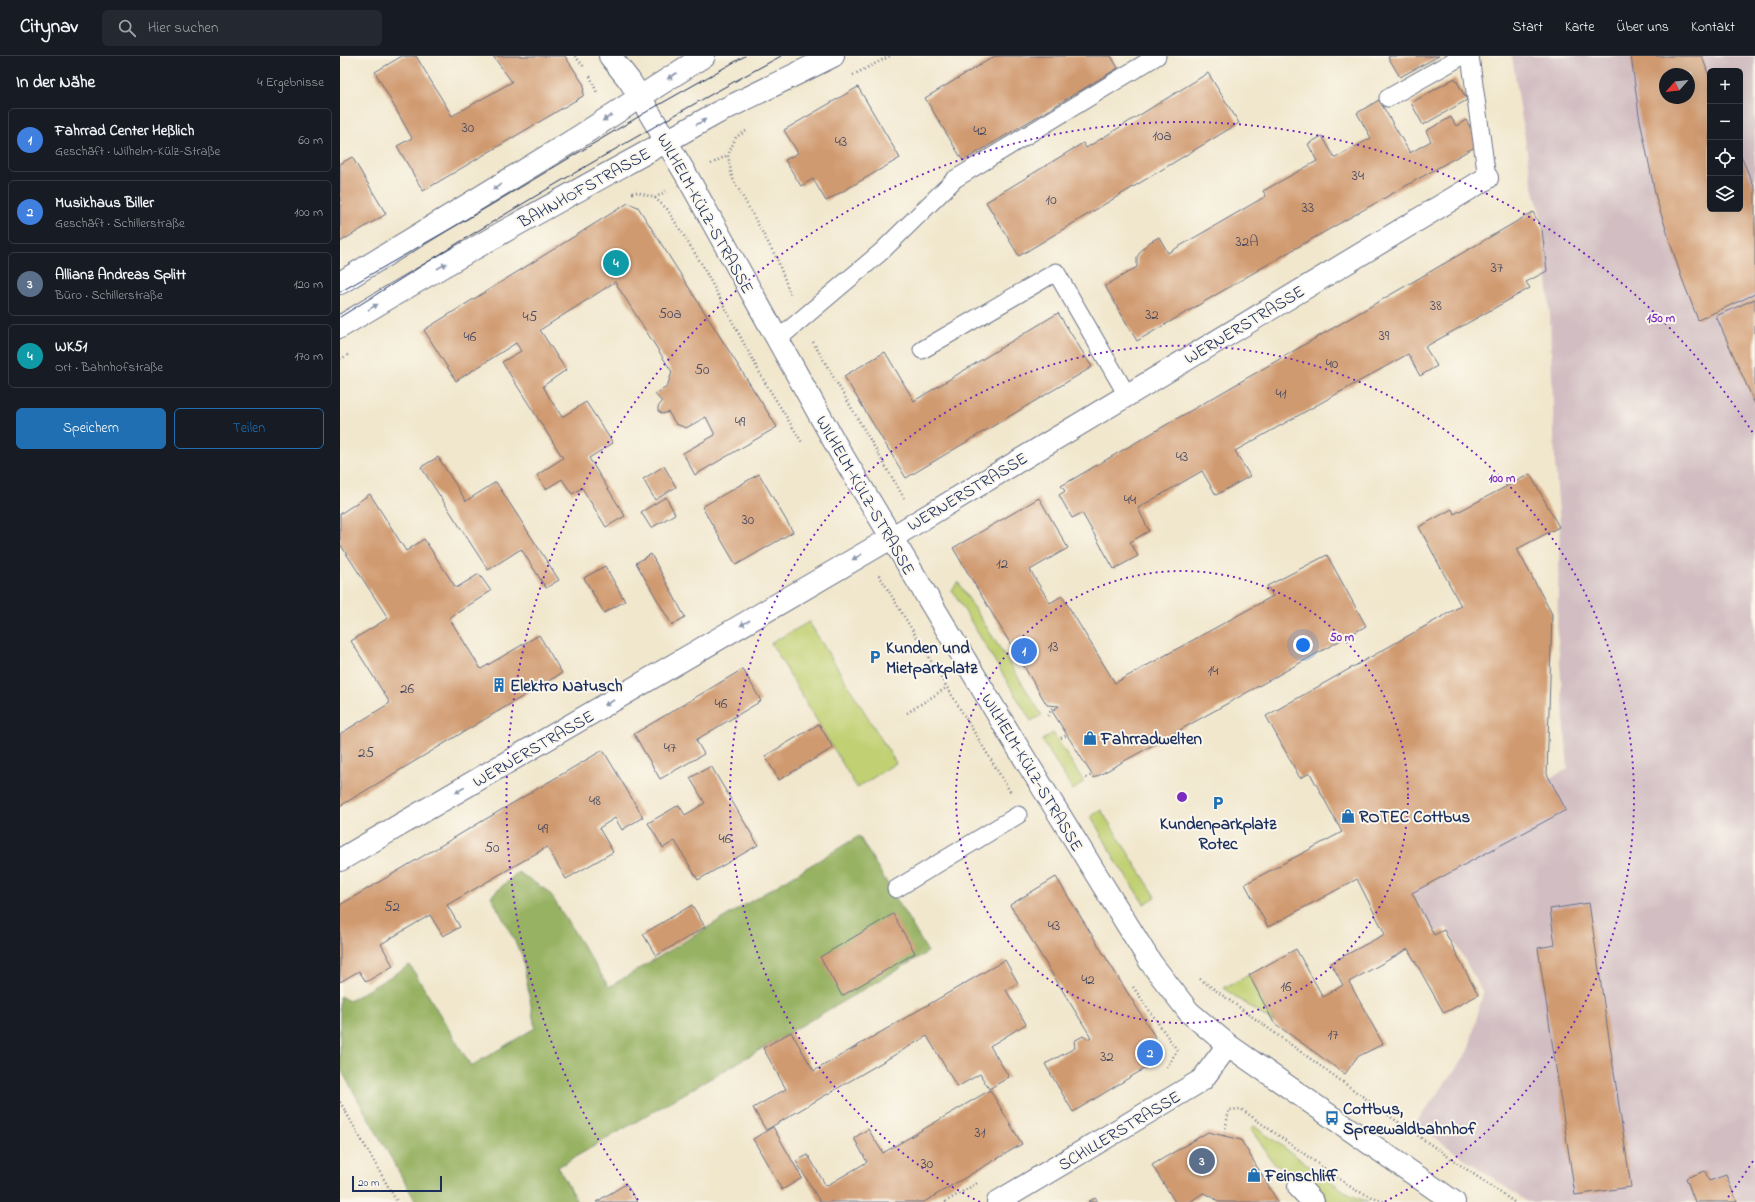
<!DOCTYPE html>
<html lang="de">
<head>
<meta charset="utf-8">
<style>
	:root { --surface:#171b24; --page:#242831; --text:#f1f3f6; --muted:#9ea1a6; --line:#363941; --accent:#1f6fb2 }
	body { margin:0; font-family:"Indie Flower",sans-serif; background:var(--page); color:var(--text) }
	.controls { position:absolute; right:12px; top:12px; display:grid; overflow:hidden; border-radius:6px; box-shadow:0 4px 16px #0002 }
	.controls button { width:36px; height:36px; display:grid; place-items:center; padding:0; border:0; border-bottom:1px solid var(--line); background:var(--surface); color:var(--text); font:20px sans-serif }
	.compass { position:absolute; left:1319px; top:12px; width:36px; height:36px; border-radius:50%; background:var(--surface); box-shadow:0 4px 16px #0002; rotate:243deg }
	.scale { position:absolute; left:12px; bottom:10px; width:90px; box-sizing:border-box; padding-left:4px; border:2px solid #1b2f5e; border-top:0; font-size:11px; line-height:14px; white-space:nowrap; color:#1b2f5e; -webkit-text-stroke:3px #fbf7ec; paint-order:stroke }
	.you { position:absolute; left:963px; top:589px; width:14px; height:14px; margin:-10px; border:3px solid #fff; border-radius:50%; background:#1a73e8; box-shadow:0 0 0 6px #1a73e833 }
	.badge { display:grid; place-items:center; width:26px; height:26px; border-radius:50%; background:var(--accent); color:#fff; font-size:13px; font-weight:700 }
	.pin { position:absolute; translate:-50% -50%; border:2px solid #fff; box-shadow:0 1px 4px #0006 }
	.list { margin:0; padding:0; list-style:none }
	h2 { display:flex; justify-content:space-between; align-items:center; height:52px; margin:0; padding:0 16px; font-size:17px }
	h2 small { font-size:13px; font-weight:400; color:var(--muted) }
	.list li { display:grid; grid-template-columns:26px 1fr auto; gap:12px; align-items:center; box-sizing:border-box; height:64px; margin:0 8px 8px; padding:0 8px; border:1px solid var(--line); border-radius:6px }
	.list b { display:block; font-size:15px; white-space:nowrap }
	.list p { margin:0; font-size:13px; white-space:nowrap; color:var(--muted) }
	.list em { font-size:13px; font-style:normal; color:var(--muted) }
	.actions { display:flex; gap:8px; padding:12px 16px }
	.actions a { flex:1; padding:9px 0; border:1px solid var(--accent); border-radius:6px; text-align:center; font-size:14px; color:var(--accent) }
	.actions .main { background:var(--accent); color:#fff }
	.icon { flex:none; width:22px; height:22px; fill:none; stroke:currentColor; stroke-width:2; stroke-linecap:round; stroke-linejoin:round }
	.map { position:relative; flex:none; width:1415px; height:1146px; overflow:hidden }
	header { display:flex; align-items:center; gap:24px; box-sizing:border-box; height:56px; padding:0 20px; background:var(--surface); border-bottom:1px solid var(--line) }
	header strong { font-size:19px }
	nav { display:flex; gap:22px; margin-inline-start:auto; font-size:14px }
	.search { width:280px; height:36px; background:var(--page); display:flex; align-items:center; gap:10px; box-sizing:border-box; padding:0 14px; border-radius:6px; color:var(--muted); font-size:15px }
	main { display:flex }
	aside { flex:1; background:var(--surface) }
	.map>svg:first-child { display:block }
	.industrial { fill:#d2bec2; fill-rule:evenodd }
	.green { fill:#c1d072; stroke:#6e8068 }
	.forest { fill:#98b264; stroke:#5a7061 }
	.building { fill:#d09a70; fill-rule:evenodd }
	.lines { fill:none; stroke-linecap:round; stroke-linejoin:round }
	.service-casing { stroke:#666f85; stroke-width:19 }
	.minor-casing { stroke:#666f85; stroke-width:24 }
	.tertiary-casing { stroke:#666f85; stroke-width:24 }
	.secondary-casing { stroke:#666f85; stroke-width:24 }
	.path { stroke:#666f85; stroke-width:2.5; stroke-dasharray:1 3; stroke-linecap:butt }
	.service { stroke:#fff; stroke-width:17 }
	.minor { stroke:#fff; stroke-width:22 }
	.tertiary { stroke:#fff; stroke-width:22 }
	.secondary { stroke:#fff; stroke-width:22 }
	.tram { stroke:#1b2f5e; stroke-width:1 }
	.oneway { fill:#8d97ae }
	.ring { fill:none; stroke:#7b2cbf; stroke-width:2; stroke-dasharray:2 4 }
	.labels { text-anchor:middle; stroke-width:4; stroke-linejoin:round; paint-order:stroke }
	.number-label { font-size:15px; fill:#484a62 }
	.street-label { font-size:17px; fill:#1b2f5e; stroke:#fbf7ec }
	.poi-label { font-size:17px; font-weight:bold; fill:#1b2f5e; stroke:#fbf7ec; text-anchor:start }
	.centre { fill:#7b2cbf; stroke:#fbf7ec; stroke-width:2 }
	.ring-label { font-size:12px; text-anchor:middle; font-weight:bold; fill:#7b2cbf; stroke:#fbf7ec; stroke-width:4; stroke-linejoin:round; paint-order:stroke }
</style>
</head>
<body>
<header>
<strong>Citynav</strong>
<div class="search"><svg class="icon" aria-label="search" viewBox="0 0 24 24"><circle cx="10" cy="10" r="6"/><path d="M15 15l6 6"/></svg>Hier suchen</div>
<nav><a>Start</a><a>Karte</a><a>Über uns</a><a>Kontakt</a></nav>
</header>
<main>
<aside>
<h2>In der Nähe<small>4 Ergebnisse</small></h2>
<ul class="list">
<li><span class="badge" style="background:#3f7fe0">1</span><div><b>Fahrrad Center Heßlich</b><p>Geschäft · Wilhelm-Külz-Straße</p></div><em>60 m</em></li>
<li><span class="badge" style="background:#3f7fe0">2</span><div><b>Musikhaus Biller</b><p>Geschäft · Schillerstraße</p></div><em>100 m</em></li>
<li><span class="badge" style="background:#5c6f8a">3</span><div><b>Allianz Andreas Splitt</b><p>Büro · Schillerstraße</p></div><em>120 m</em></li>
<li><span class="badge" style="background:#0f9aa8">4</span><div><b>WK51</b><p>Ort · Bahnhofstraße</p></div><em>170 m</em></li>
</ul>
<div class="actions"><a class="main">Speichern</a><a>Teilen</a></div>
</aside>
<div class="map">
<svg width="1415" height="1146" viewBox="0 0 1415 1146">
	<rect width="100%" height="100%" fill="#fbf7ec"/>
	<filter id="ink" filterUnits="userSpaceOnUse"><feTurbulence type="fractalNoise" baseFrequency=".025" numOctaves="2"/><feDisplacementMap in="SourceGraphic" scale="8" xChannelSelector="R" yChannelSelector="G"/><feConvolveMatrix kernelMatrix="1 2 1 2 8 2 1 2 1" color-interpolation-filters="sRGB"/></filter>
	<filter id="wash" filterUnits="userSpaceOnUse"><feTurbulence type="fractalNoise" baseFrequency=".012" numOctaves="4" result="noise"/><feDisplacementMap in="SourceGraphic" scale="16" xChannelSelector="R" yChannelSelector="G"/><feGaussianBlur stdDeviation="0.9" result="paint"/><feColorMatrix in="noise" values="0 0 0 0 0 0 0 0 0 0 0 0 0 0 0 0 0 1.4 0 .05"/><feComposite in="paint" operator="in"/></filter>
	<g filter="url(#wash)">
		<rect width="100%" height="100%" fill="#f1e7cd"/>
		<path class="industrial" d="M1172,0H1415V1146H1187L1075,1068L1128,996L1143,937L1107,872L1095,876L1054,807L1071,791L1228,713L1217,571L1220,468L1215,408L1210,260L1203,169L1192,127ZM1370,15H1400V153H1370ZM1325,18H1349V42H1325Z"/>
		<path class="green" d="M618,526L702,659L691,665L612,534Z
			M469,566L556,707L517,732L431,587Z
			M713,677L744,726L733,734L702,684Z
			M761,754L816,841L804,848L776,805L751,760Z
			M909,919L934,967L883,932Z
			M914,1070L1010,1139L1028,1146H989L932,1105L911,1073Z"/>
		<path class="forest" d="M519,780L588,896L218,1111L237,1146H76L0,1012V940L9,945L70,909L131,1010L195,972L182,899L151,840L178,816L209,836L269,931Z"/>
		<g id="blocks">
			<path class="building" d="M62,0H76L112,60L172,26L153,0H225L244,29L243,40L83,135L57,90L72,82L35,16Z
				M655,0H771L778,12L623,105L585,42Z
				M1051,0H1099L1060,21L1048,1Z
				M1291,0H1362L1370,23V153H1400V98L1415,133V238L1358,264L1341,220L1316,142L1299,59ZM1325,18H1349V42H1325Z
				M868,17L899,67L679,200L646,146L743,87L746,92Z
				M1115,22L1127,44L1083,69L1071,47Z
				M518,31L560,102L486,145L473,123L461,130L445,104L458,97L444,74Z
				M1039,44L1070,97L1091,85L1086,75L1111,61L1116,70L1126,64L1140,88L956,192L797,285L765,230L797,211V201L803,192L810,186L819,181L828,197L926,140L923,135L977,105L968,88L982,80L995,102L1031,82L1017,57Z
				M12,101L46,158L0,186V108Z
				M288,147L298,151L437,371L355,419L343,397L375,379L366,361L346,372L336,368L328,356L323,358L318,355V351L322,346L315,338L327,331L332,316L275,226L200,274L226,314L203,330L209,341L222,361L246,346L273,387L249,402L285,460L266,471L242,432L232,438L222,423L206,433L197,419L223,402L162,306L181,295L176,287L116,325L84,274Z
				M1193,156L1202,174L1207,215L1186,226L1190,232L1085,291L1097,310L1080,320L1068,298L895,395L910,420L894,429L876,439L862,415L798,452L809,475L790,486L798,500L774,513L742,457L732,462L719,439L725,435L721,430Z
				M1415,243V348L1376,260Z
				M718,257L752,311L566,422L504,320L545,296L574,345Z
				M98,401L126,445L156,426L219,524L206,532L181,493L148,514L81,411Z
				M324,410L336,431L315,444L303,423Z
				M419,418L453,476L396,509L362,451Z
				M1190,418L1219,471L1177,493L1212,558L1207,718L1226,754L1072,837L1094,879L1104,874L1138,939L1104,957L1068,893L1009,926L1043,988L1017,1001L1005,1018L934,967L909,919L956,893L983,941L1003,929L991,907L1045,878L1017,823L928,871L905,828L1002,776L970,717L960,722L926,660L1121,550L1079,471L1112,453L1114,458Z
				M30,438L66,495L84,483L116,532L139,518L151,535L109,562L141,613L199,579L222,617L0,750V678L50,647L11,585L48,562L0,488V458Z
				M326,441L335,458L311,472L301,456Z
				M699,442L728,492L690,514L710,547L722,540L775,627L933,540L927,530L987,499L1026,570L754,722L712,655L719,650L707,649L613,492Z
				M311,498L345,561L332,569L296,507Z
				M265,510L285,545L264,557L244,522Z
				M403,613L421,645L356,684L364,698L320,723L294,678Z
				M479,668L493,692L439,724L425,700Z
				M263,694L303,761L282,774L275,762L259,772L273,796L226,823L207,791L107,849L120,871L103,880L90,859L41,888L53,910L26,926L19,915L0,926V849Z
				M371,710L418,789L358,824L335,785L323,792L308,767L339,749L345,759L365,747L350,722Z
				M716,821L815,981L812,1008L733,1056L705,1008L735,992L734,985L743,980L748,983L751,981L670,849Z
				M1249,847L1291,1131L1235,1139L1198,892L1215,889L1210,853Z
				M352,849L365,871L316,900L303,878Z
				M553,858L575,897L502,940L480,901Z
				M665,904L678,927L666,934L686,968L650,990L669,1021L649,1033L640,1018L617,1031L587,980L426,1074L413,1052L446,1033L423,992L451,976L474,1015Z
				M650,1034L682,1088L584,1146H480L456,1105L468,1099L486,1130L527,1106L514,1082L528,1073L543,1097Z
				M433,1071L462,1122L442,1134L413,1083Z
				M868,1076L901,1084L938,1146H879L871,1140L863,1137L850,1146H835L812,1109Z
				M1365,1115L1369,1125L1386,1119L1397,1146H1355L1346,1122Z
				M286,1128L297,1146H256Z
				M755,1142L758,1146H748Z"/>
		</g>
	</g>
	<g filter="url(#ink)">
		<use href="#blocks" fill-opacity="0" stroke="#666f85" stroke-width="1"/>
		<g class="lines">
			<defs>
				<path id="service" d="M1130,0L1147,122
					M1048,42L1122,0
					M437,284L541,196L615,123L817,0
					M582,294L716,216L787,339
					M556,833L678,759"/>
				<path id="minor" d="M270,0L289,24L300,41
					M0,804L551,482L1147,122
					M959,1131L973,1146
					M658,1146L862,1024L888,989"/>
				<path id="tertiary" d="M0,227L237,82L300,41
					M0,271C107,206 217,146 327,85"/>
				<path id="secondary" d="M364,0L300,41L348,122L499,394L675,687L811,907L849,956L888,989L1114,1146
					M327,85L377,57L493,0"/>
			</defs>
			<use href="#service" class="service-casing"/>
			<use href="#minor" class="minor-casing"/>
			<use href="#tertiary" class="tertiary-casing"/>
			<use href="#secondary" class="secondary-casing"/>
			<path class="path" d="M235,0L245,12
				M513,19L550,0
				M250,20L257,37
				M406,75L396,81L388,99L392,121L437,203L451,240
				M371,108L388,99
				M292,137L297,136L315,142L327,153L361,207L423,323L463,388
				M315,142L326,135
				M473,286L564,442
				M0,303L10,298
				M539,519L671,737
				M567,657L606,632
				M708,660L713,650
				M721,682L727,679
				M746,722L752,719
				M860,923L1058,1066L1174,1146
				M793,931L837,994L826,1013
				M0,1046L57,1146
				M884,1080L889,1054L901,1053L1015,1134L1045,1146
				M605,1146L639,1126"/>
			<use href="#service" class="service"/>
			<use href="#minor" class="minor"/>
			<use href="#tertiary" class="tertiary"/>
			<use href="#secondary" class="secondary"/>
			<path class="tram" d="M0,236L124,165L308,55L405,0
				M0,261C44,234 87,206 131,179C233,117 336,57 441,0"/>
		</g>
		<defs><path id="oneway-solid" d="M-6-.8H1V-3.2L6.5 0L1 3.2V.8H-6Z"/></defs>
		<g class="oneway">
			<use href="#oneway-solid" transform="translate(332 20) rotate(147)"/>
			<use href="#oneway-solid" transform="translate(267 62) rotate(147)"/>
			<use href="#oneway-solid" transform="translate(361 66) rotate(-30)"/>
			<use href="#oneway-solid" transform="translate(157 131) rotate(149)"/>
			<use href="#oneway-solid" transform="translate(102 210) rotate(-30)"/>
			<use href="#oneway-solid" transform="translate(33 251) rotate(-31)"/>
			<use href="#oneway-solid" transform="translate(517 501) rotate(150)"/>
			<use href="#oneway-solid" transform="translate(405 567) rotate(150)"/>
			<use href="#oneway-solid" transform="translate(269 647) rotate(150)"/>
			<use href="#oneway-solid" transform="translate(120 734) rotate(150)"/>
		</g>
	</g>
	<g class="ring">
		<circle cx="842" cy="741" r="226"/>
		<path d="M640 1146A452 452 0 1 1 1044 1146"/>
		<path d="M1413 1105A677 677 0 0 1 1386 1144M298 1144A677 677 0 1 1 1413 377"/>
	</g>
	<defs>
		<symbol id="parking-bare" viewBox="-9 -9 18 18"><path d="M-3.5-5.5H1a3.5 3.5 0 0 1 0 7H-1V5.5H-3.5ZM-1-3.4V-.6H.8a1.4 1.4 0 0 0 0-2.8Z" fill="#1f6fb2" stroke="#fbf7ec" stroke-width="2.5" paint-order="stroke"/></symbol>
		<symbol id="building-bare" viewBox="-9 -9 18 18"><path d="M-4-6H4V6H1V3H-1V6H-4ZM-2.5-4.3h1.7v1.8h-1.7ZM.8-4.3h1.7v1.8H.8ZM-2.5-1h1.7V.8h-1.7ZM.8-1h1.7V.8H.8Z" fill="#1f6fb2" stroke="#fbf7ec" stroke-width="2.5" paint-order="stroke"/></symbol>
		<symbol id="shop-bare" viewBox="-9 -9 18 18"><path d="M-5-2.5h2.3a2.7 3.5 0 0 1 5.4 0H5L5.5 6h-11ZM-1.5-2.5h3a1.5 2.3 0 0 0-3 0Z" fill="#1f6fb2" stroke="#fbf7ec" stroke-width="2.5" paint-order="stroke"/></symbol>
		<symbol id="bus-bare" viewBox="-9 -9 18 18"><path d="M-5-6H5V4H4V6H2V4H-2V6H-4V4H-5ZM-3.5-4V0h7V-4ZM-3.5 1.2v1.5H-2V1.2ZM2 1.2v1.5H3.5V1.2Z" fill="#1f6fb2" stroke="#fbf7ec" stroke-width="2.5" paint-order="stroke"/></symbol>
	</defs>
	<g fill-rule="evenodd">
		<use href="#parking-bare" x="525" y="591" width="20" height="20"/>
		<use href="#building-bare" x="149" y="619" width="20" height="20"/>
		<use href="#shop-bare" x="740" y="672" width="20" height="20"/>
		<use href="#parking-bare" x="868" y="737" width="20" height="20"/>
		<use href="#shop-bare" x="998" y="750" width="20" height="20"/>
		<use href="#bus-bare" x="982" y="1052" width="20" height="20"/>
		<use href="#shop-bare" x="904" y="1109" width="20" height="20"/>
	</g>
	<g class="labels">
		<g class="number-label">
			<text x="128" y="76">30</text>
			<text x="640" y="79">42</text>
			<text x="822" y="84">10a</text>
			<text x="501" y="90">43</text>
			<text x="1018" y="124">34</text>
			<text x="711" y="148">10</text>
			<text x="968" y="156">33</text>
			<text x="907" y="190">32A</text>
			<text x="1157" y="216">37</text>
			<text x="1096" y="254">38</text>
			<text x="330" y="262">50a</text>
			<text x="812" y="263">32</text>
			<text x="190" y="265">45</text>
			<text x="1044" y="284">39</text>
			<text x="130" y="285">46</text>
			<text x="992" y="312">40</text>
			<text x="362" y="318">50</text>
			<text x="941" y="342">41</text>
			<text x="400" y="370">49</text>
			<text x="842" y="405">43</text>
			<text x="790" y="448">44</text>
			<text x="408" y="468">30</text>
			<text x="662" y="512">12</text>
			<text x="713" y="595">13</text>
			<text x="873" y="619">14</text>
			<text x="67" y="637">26</text>
			<text x="381" y="652">46</text>
			<text x="330" y="696">47</text>
			<text x="26" y="701">25</text>
			<text x="255" y="749">48</text>
			<text x="203" y="777">49</text>
			<text x="385" y="787">46</text>
			<text x="152" y="796">50</text>
			<text x="52" y="855">52</text>
			<text x="714" y="874">43</text>
			<text x="748" y="928">42</text>
			<text x="946" y="935">16</text>
			<text x="993" y="983">17</text>
			<text x="767" y="1005">32</text>
			<text x="640" y="1081">31</text>
			<text x="587" y="1112">30</text>
		</g>
		<g class="street-label">
			<text transform="translate(244 131) rotate(-29)" y="6">BAHNHOFSTRASSE</text>
			<text transform="translate(366 157) rotate(61)" y="6">WILHELM-KÜLZ-STRASSE</text>
			<text transform="translate(904 268) rotate(-31)" y="6">WERNERSTRASSE</text>
			<text transform="translate(627 435) rotate(-31)" y="6">WERNERSTRASSE</text>
			<text transform="translate(526 439) rotate(60)" y="6">WILHELM-KÜLZ-STRASSE</text>
			<text transform="translate(193 692) rotate(-30)" y="6">WERNERSTRASSE</text>
			<text transform="translate(693 716) rotate(59)" y="6">WILHELM-KÜLZ-STRASSE</text>
			<text transform="translate(779 1074) rotate(-31)" y="6">SCHILLERSTRASSE</text>
		</g>
		<g class="poi-label">
			<text x="546" y="597">Kunden und<tspan x="546" dy="20">Mietparkplatz</tspan></text>
			<text x="170" y="635">Elektro Natusch</text>
			<text x="761" y="688">Fahrradwelten</text>
			<text x="1019" y="766">ROTEC Cottbus</text>
			<text x="878" y="773" text-anchor="middle">Kundenparkplatz<tspan x="878" dy="20">Rotec</tspan></text>
			<text x="1003" y="1058">Cottbus,<tspan x="1003" dy="20">Spreewaldbahnhof</tspan></text>
			<text x="925" y="1125">Feinschliff</text>
		</g>
	</g>
	<circle cx="842" cy="741" r="6" class="centre"/>
	<g class="ring-label">
		<text x="1321" y="266">150 m</text>
		<text x="1162" y="426">100 m</text>
		<text x="1002" y="585">50 m</text>
	</g>
</svg>
<div class="controls">
<button>+</button>
<button>−</button>
<button><svg class="icon" aria-label="locate" viewBox="0 0 24 24"><circle cx="12" cy="12" r="6"/><path d="M12 2v4M12 18v4M2 12h4M18 12h4"/></svg></button>
<button><svg class="icon" aria-label="layers" viewBox="0 0 24 24"><path d="M12 4l9 5-9 5-9-5zM3 14l9 5 9-5"/></svg></button>
</div>
<svg class="compass" viewBox="-18 -18 36 36"><path d="M0-13l5 13h-10z" fill="#e53935"/><path d="M0 13l5-13h-10z" fill="#9ea1a6"/></svg>
<div class="scale">20 m</div>
<div class="you"></div>
<div class="pin badge" style="left:684px;top:595px;background:#3f7fe0">1</div>
<div class="pin badge" style="left:810px;top:997px;background:#3f7fe0">2</div>
<div class="pin badge" style="left:862px;top:1105px;background:#5c6f8a">3</div>
<div class="pin badge" style="left:276px;top:207px;background:#0f9aa8">4</div>
</div>
</main>
</body>
</html>
